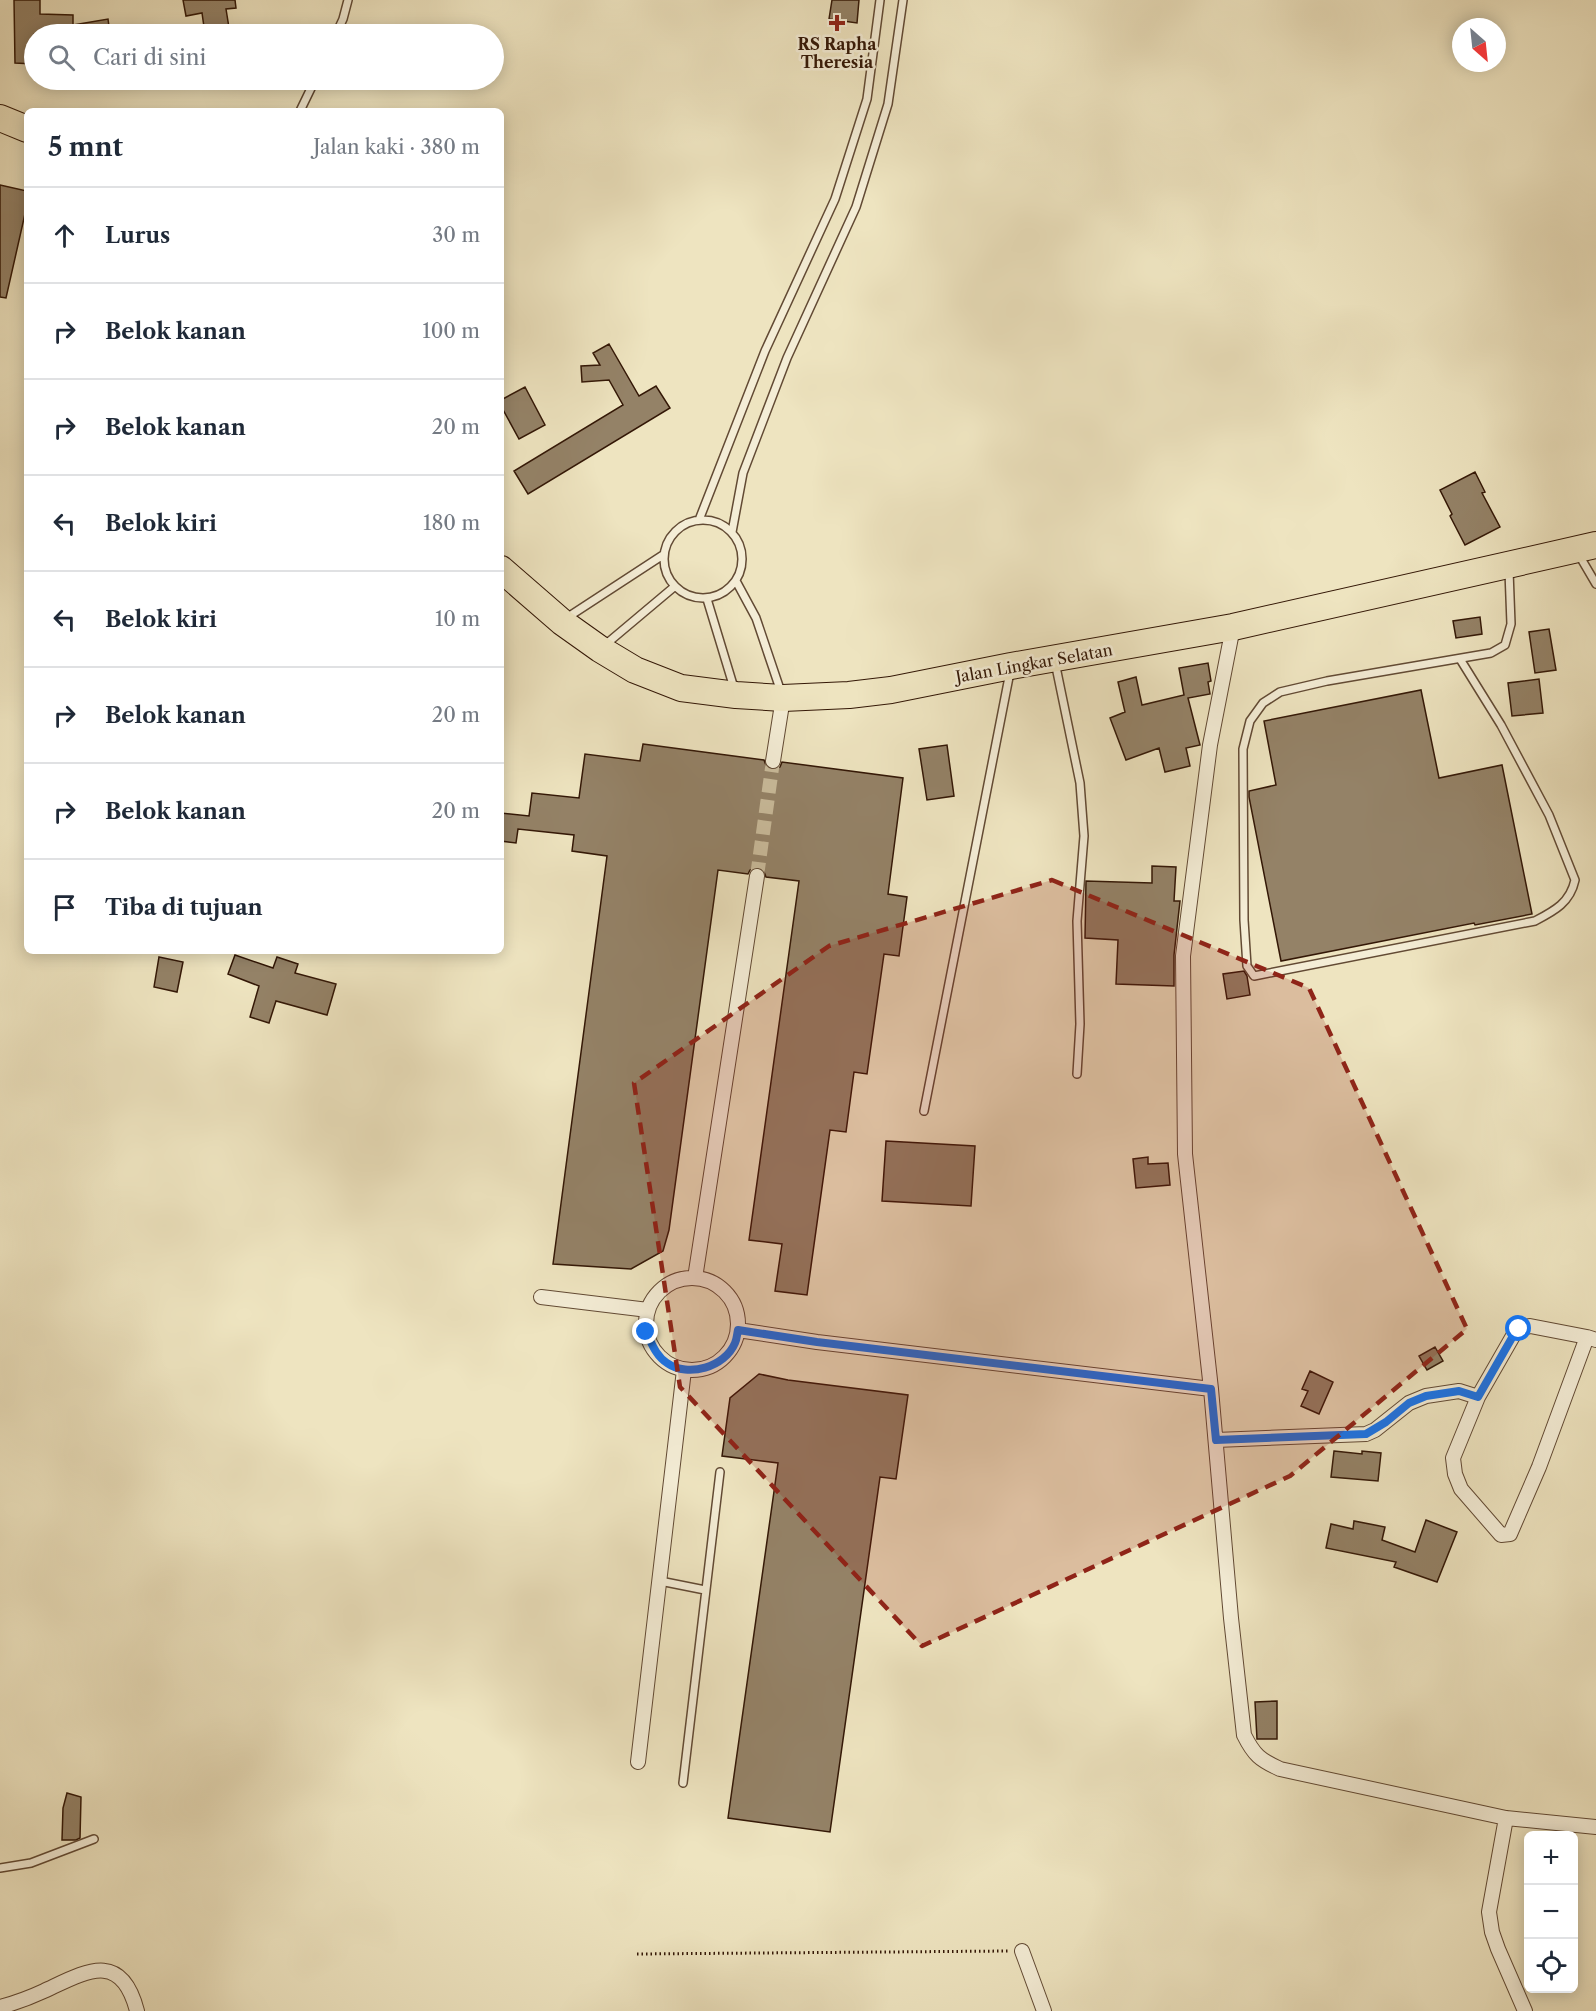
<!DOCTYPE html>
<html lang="id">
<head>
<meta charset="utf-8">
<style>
	:root { --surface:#fff; --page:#f6f6f7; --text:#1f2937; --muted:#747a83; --line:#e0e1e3 }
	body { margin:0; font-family:"Libre Caslon Text",serif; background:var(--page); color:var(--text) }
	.controls { position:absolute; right:18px; bottom:18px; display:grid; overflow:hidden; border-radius:9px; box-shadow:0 3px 15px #0003 }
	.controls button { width:54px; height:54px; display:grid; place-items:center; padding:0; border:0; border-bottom:2px solid var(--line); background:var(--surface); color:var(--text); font:30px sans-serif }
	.compass { position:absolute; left:1452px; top:18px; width:54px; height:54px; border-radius:50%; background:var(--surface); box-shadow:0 3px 15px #0003; rotate:153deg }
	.stop { position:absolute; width:18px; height:18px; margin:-14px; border:4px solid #1a73e8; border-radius:50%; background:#fff }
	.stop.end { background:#1a73e8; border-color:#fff; box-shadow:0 2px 6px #0008 }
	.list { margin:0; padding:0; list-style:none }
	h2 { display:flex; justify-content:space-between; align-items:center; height:78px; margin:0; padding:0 24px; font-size:26px }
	h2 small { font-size:20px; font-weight:400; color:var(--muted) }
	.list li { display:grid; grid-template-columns:39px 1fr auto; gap:18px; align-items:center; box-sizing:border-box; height:96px; padding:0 24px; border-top:2px solid var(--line) }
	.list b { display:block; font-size:22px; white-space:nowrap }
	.list em { font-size:20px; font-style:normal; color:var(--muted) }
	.icon { flex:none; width:33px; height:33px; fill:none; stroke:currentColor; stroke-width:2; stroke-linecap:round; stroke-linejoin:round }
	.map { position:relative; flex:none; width:1596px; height:2011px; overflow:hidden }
	.search { position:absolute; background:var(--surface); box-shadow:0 3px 15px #0003; left:24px; top:24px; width:480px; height:66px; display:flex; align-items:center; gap:15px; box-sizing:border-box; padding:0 21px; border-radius:33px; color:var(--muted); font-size:22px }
	.panel { position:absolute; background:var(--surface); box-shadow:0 3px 15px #0003; left:24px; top:108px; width:480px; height:846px; border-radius:9px }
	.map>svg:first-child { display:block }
	.building { fill:#948267; stroke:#331706; stroke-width:1.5 }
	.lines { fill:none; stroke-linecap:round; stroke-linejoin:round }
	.street-tunnel { stroke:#c9bb9b; stroke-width:14; stroke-dasharray:14 7; stroke-linecap:butt }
	.lane-casing { stroke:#624a34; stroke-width:10 }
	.street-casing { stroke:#624a34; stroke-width:16 }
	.highway-casing { stroke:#331706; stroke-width:28 }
	.path { stroke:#331706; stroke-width:3; stroke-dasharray:1.5 3; stroke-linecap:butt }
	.lane { stroke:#f4edd6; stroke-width:7 }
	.street { stroke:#f4edd6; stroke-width:14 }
	.highway { stroke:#eee4c0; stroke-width:26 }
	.route { stroke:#1a73e8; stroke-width:8 }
	.marked { fill:#8f2418; fill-opacity:0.2; stroke:#8f2418; stroke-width:4.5; stroke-dasharray:12 8; stroke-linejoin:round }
	.poi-dot { fill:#8f2418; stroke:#f4edd6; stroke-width:2 }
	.labels { text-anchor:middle; stroke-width:5; stroke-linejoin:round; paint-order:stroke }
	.poi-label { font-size:16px; font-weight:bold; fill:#331706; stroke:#f4edd6 }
	.street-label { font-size:16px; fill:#331706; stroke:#f4edd6 }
</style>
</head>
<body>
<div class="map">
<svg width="1596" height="2011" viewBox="0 0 1596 2011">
	<rect width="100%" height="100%" fill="#eee4c0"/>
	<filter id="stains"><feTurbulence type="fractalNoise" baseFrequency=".00333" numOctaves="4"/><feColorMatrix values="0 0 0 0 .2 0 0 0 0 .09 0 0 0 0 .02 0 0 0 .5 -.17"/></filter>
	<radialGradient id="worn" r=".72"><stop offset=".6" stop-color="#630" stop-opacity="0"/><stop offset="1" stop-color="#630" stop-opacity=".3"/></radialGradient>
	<path class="building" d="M14,0H40V14L73,15V25L108,19L110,34H34V64L15,63Z
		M183,0H235L236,8L226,9L230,34H205L202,13L186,16Z
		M832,0H859L857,23L829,19Z
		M0,185L27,191V205L6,298L0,297Z
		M609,344L639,396L656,386L670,408L528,494L514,471L623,405L609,380L582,382L581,366L600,365L593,353Z
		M525,387L545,425L519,439L501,406V400Z
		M1475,472L1485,492L1482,493L1500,527L1465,545L1450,516L1452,514L1440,490Z
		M1480,617L1482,634L1456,638L1453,621Z
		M1549,629L1556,670L1535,673L1529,632Z
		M1208,663L1211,681L1208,682L1210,694L1188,698L1200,745L1186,748L1190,766L1165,772L1159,748L1126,760L1110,718L1125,712L1118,682L1136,677L1142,705L1184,695L1179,668Z
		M1539,679L1543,713L1512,716L1508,683Z
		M1421,690L1439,778L1502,765L1532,914L1475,925L1474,923L1281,961L1249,797V791L1276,785L1264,721Z
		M643,744L764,760L767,768L772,770L780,767L782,762L903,778L888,894L907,897L899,956L884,954L867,1074L854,1072L846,1132L830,1130L807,1295L775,1291L782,1244L749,1240L799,881L766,877L763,869L758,867L750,870L748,874L718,870L669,1230L663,1251L631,1269L553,1264L607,856L572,851L574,835L518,829L516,843L501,841V813L529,816L532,793L579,798L585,754L640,761Z
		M947,745L954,796L927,800L919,749Z
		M1152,866L1176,867L1174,901H1180L1174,955V986L1116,984L1118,940L1085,938L1086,881L1152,883Z
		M235,955L273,968L277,957L298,964L295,973L336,984L327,1015L276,1001L269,1023L250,1017L259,986L228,974Z
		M159,957L183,962L177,992L154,987Z
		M1244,971L1247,976L1250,995L1227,999L1223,974Z
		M886,1141L975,1146L971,1206L882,1201Z
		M1148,1157V1164L1168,1163L1170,1185L1136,1188L1133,1159Z
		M1435,1347L1443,1361L1427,1370L1419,1356Z
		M1310,1371L1333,1382L1319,1414L1301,1406L1308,1391L1302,1389Z
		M759,1374L788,1380L908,1395L896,1479L880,1477L830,1832L728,1818L778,1463L722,1456L730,1398Z
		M1334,1451L1362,1454V1451L1381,1453L1378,1481L1331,1477Z
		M1426,1520L1457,1532L1437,1582L1394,1567L1396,1562L1326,1548L1331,1524L1353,1529L1354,1521L1385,1527L1382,1540L1415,1552Z
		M1277,1701V1739H1257L1255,1702Z
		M67,1793L81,1797L80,1838L76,1840H62L63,1808Z"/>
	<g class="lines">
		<path class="street-tunnel" d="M757,876L773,761"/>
		<defs>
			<path id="lane" d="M336,34L343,19L348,0
				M300,111L315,80
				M664 559a39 39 0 1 1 78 0a39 39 0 1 1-78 0Z
				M699,520L765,351L835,199L867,99L880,0
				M732,532L743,473L787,358L856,207L888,104L903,0
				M1579,555L1596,584
				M736,581L756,618L781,692
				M707,599L734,688
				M565,619L663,555
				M605,645L674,587
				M1460,659L1501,725L1549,815L1575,880C1570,903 1554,911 1535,921L1254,976L1247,966L1244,920L1243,749L1250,721L1263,703L1280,692L1327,681L1491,653L1505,645L1511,624L1509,571
				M1055,662L1080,783L1084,836L1077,921L1080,1024L1077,1074
				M924,1111L1010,672
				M660,1581L705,1590
				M683,1783L720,1472
				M0,1868L31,1863L94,1839"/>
			<path id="street" d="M1233,627L1210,745L1183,956L1185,1154L1211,1389L1231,1618L1244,1735C1254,1755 1260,1760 1280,1769L1506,1818L1596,1827
				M773,761L783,698
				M695,1278L757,876
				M646 1324a46 46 0 1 1 92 0a46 46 0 1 1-92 0Z
				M541,1297L648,1310
				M738,1330L817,1342L1211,1389
				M1587,1337L1539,1467L1510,1534L1501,1535L1461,1489L1455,1474L1453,1458L1478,1397L1513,1336L1519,1329L1530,1326L1587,1337L1596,1340
				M1216,1440L1366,1434L1375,1430L1409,1403L1426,1396L1459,1391L1478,1397
				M638,1762L684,1370
				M1506,1818L1489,1912L1492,1932L1498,1949L1525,2011
				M1022,1951L1044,2011
				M0,2007C15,2003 29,1998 44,1991C85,1972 121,1949 137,2011"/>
			<path id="highway" d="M0,118L27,129
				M501,569L562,622L600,649L635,670L681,688L736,695L783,698L849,695L891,690L1011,666L1233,627L1596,545"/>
		</defs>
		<use href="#lane" class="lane-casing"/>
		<use href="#street" class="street-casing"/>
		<use href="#highway" class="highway-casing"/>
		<path class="path" d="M637,1954L1008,1951"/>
		<use href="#lane" class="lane"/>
		<use href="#street" class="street"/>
		<use href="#highway" class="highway"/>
	</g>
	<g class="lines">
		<path class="route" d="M646,1332C652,1344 656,1356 667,1363C688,1378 725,1367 735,1343C737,1339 737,1334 738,1330L817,1342L1211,1389L1216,1440L1366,1434L1386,1422L1409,1403L1426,1396L1459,1391L1478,1397L1513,1336L1519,1329"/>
	</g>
	<path class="marked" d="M1052,880L1309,988L1467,1329L1290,1476L922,1646L680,1387L634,1083L829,946Z"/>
	<path class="poi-dot" d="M834 14h6v6h6v6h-6v6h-6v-6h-6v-6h6z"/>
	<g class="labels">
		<g class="poi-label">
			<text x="837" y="50">RS Rapha<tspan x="837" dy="18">Theresia</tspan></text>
		</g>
		<g class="street-label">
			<text transform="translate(1034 663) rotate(-10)" y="6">Jalan Lingkar Selatan</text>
		</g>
	</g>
	<rect width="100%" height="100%" filter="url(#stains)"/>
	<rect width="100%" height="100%" fill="url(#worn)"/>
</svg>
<div class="controls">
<button>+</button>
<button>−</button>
<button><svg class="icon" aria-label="locate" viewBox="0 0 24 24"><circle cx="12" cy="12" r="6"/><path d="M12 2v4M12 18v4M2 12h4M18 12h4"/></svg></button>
</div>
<svg class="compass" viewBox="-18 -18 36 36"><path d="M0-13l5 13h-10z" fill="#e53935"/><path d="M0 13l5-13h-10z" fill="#747a83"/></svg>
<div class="stop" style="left:1519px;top:1329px"></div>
<div class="stop end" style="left:646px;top:1332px"></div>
<div class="search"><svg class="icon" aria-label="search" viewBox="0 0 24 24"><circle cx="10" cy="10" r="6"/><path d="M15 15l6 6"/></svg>Cari di sini</div>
<section class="panel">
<h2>5 mnt<small>Jalan kaki · 380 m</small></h2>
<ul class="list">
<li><svg class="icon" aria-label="ahead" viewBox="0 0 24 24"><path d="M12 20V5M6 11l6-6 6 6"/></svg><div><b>Lurus</b></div><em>30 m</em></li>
<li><svg class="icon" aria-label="right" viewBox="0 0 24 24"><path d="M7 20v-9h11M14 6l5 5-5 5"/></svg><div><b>Belok kanan</b></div><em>100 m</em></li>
<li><svg class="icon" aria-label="right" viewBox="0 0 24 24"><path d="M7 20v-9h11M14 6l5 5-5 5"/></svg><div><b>Belok kanan</b></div><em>20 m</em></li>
<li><svg class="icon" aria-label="left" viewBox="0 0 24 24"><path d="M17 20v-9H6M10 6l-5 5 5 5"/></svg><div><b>Belok kiri</b></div><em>180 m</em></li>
<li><svg class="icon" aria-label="left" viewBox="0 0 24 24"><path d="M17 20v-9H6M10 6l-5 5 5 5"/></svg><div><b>Belok kiri</b></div><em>10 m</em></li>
<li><svg class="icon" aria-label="right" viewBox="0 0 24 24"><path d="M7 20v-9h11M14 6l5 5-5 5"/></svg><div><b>Belok kanan</b></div><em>20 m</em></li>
<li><svg class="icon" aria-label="right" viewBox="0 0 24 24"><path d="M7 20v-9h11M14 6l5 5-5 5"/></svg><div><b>Belok kanan</b></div><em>20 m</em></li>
<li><svg class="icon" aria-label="arrive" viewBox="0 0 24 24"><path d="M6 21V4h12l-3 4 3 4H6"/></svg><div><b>Tiba di tujuan</b></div></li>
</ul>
</section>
</div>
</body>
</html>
